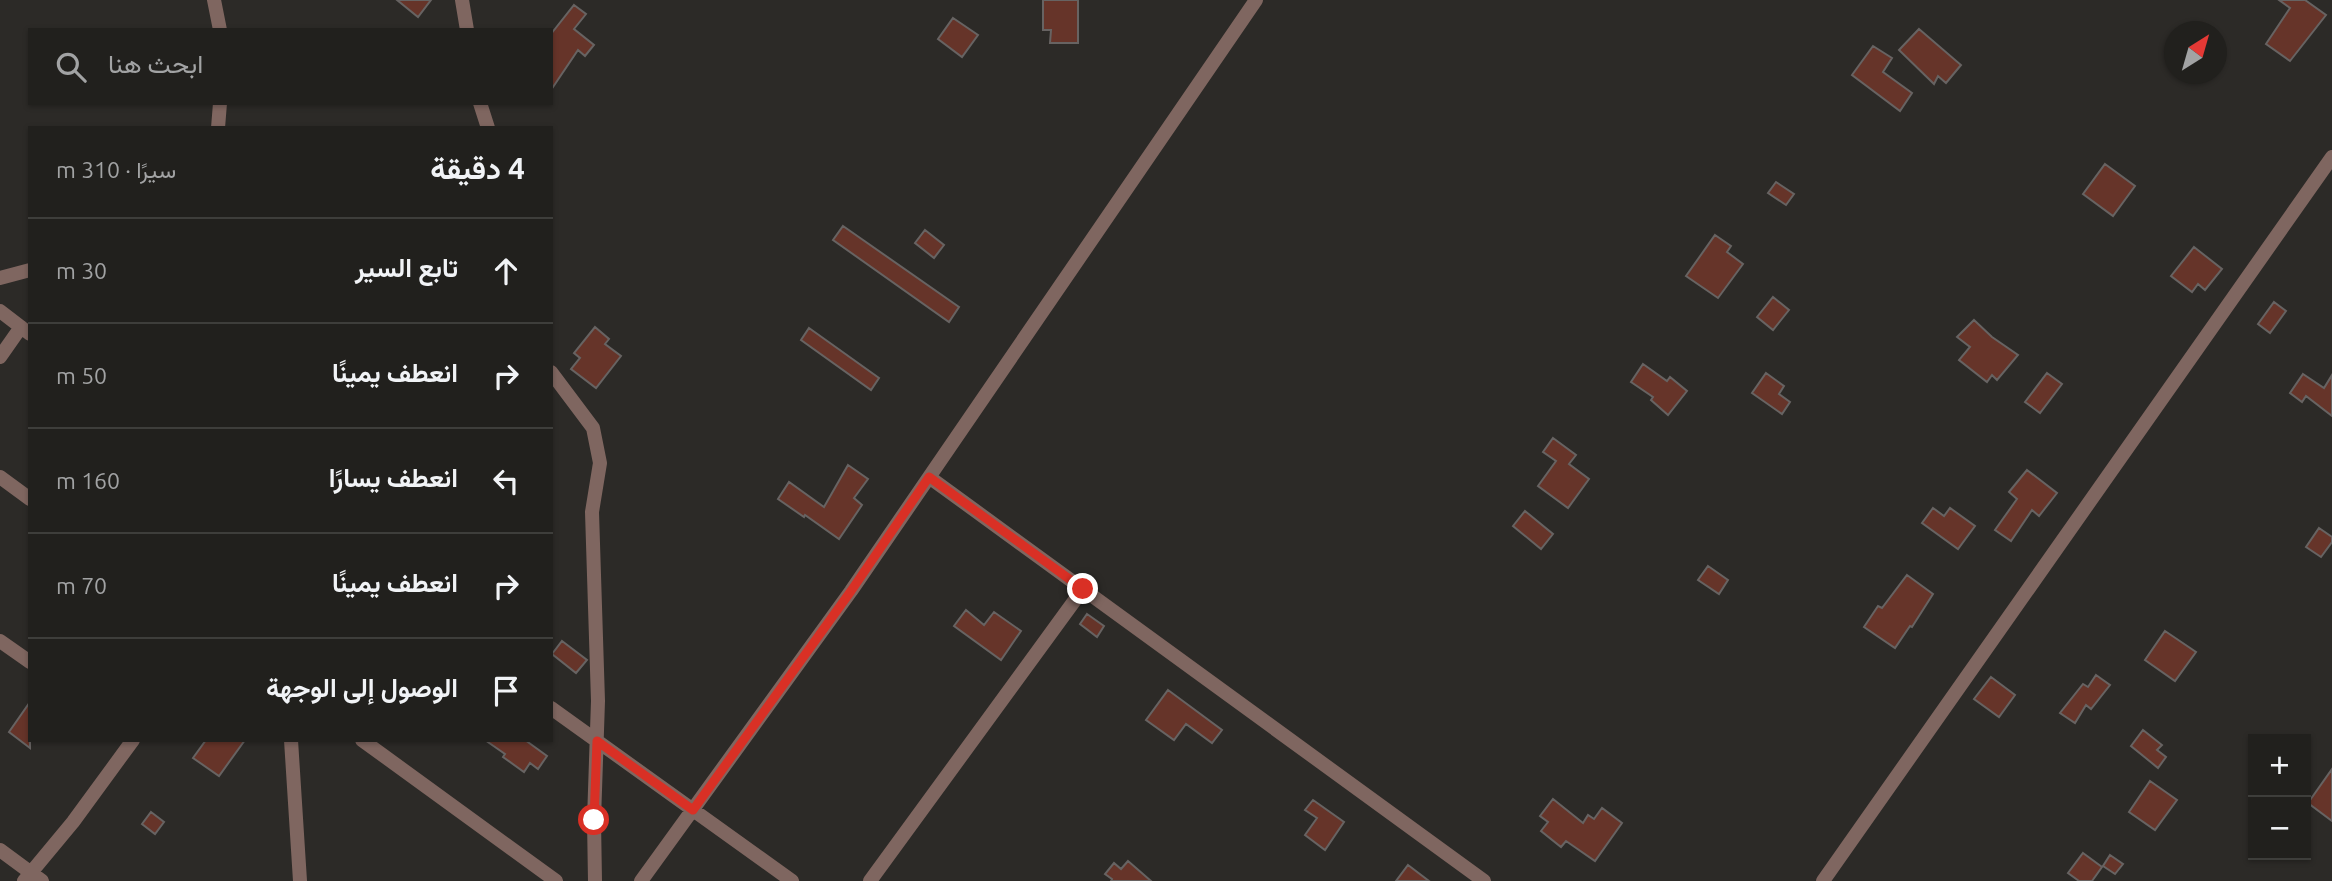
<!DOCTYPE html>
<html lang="ar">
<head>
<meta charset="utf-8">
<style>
	:root { --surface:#21201d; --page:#292826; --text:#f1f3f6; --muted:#a2a3a4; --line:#3e3e3b }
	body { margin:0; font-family:Ubuntu,Vazirmatn,sans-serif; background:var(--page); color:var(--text); direction:rtl }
	.controls { position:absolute; right:21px; bottom:21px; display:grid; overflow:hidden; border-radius:0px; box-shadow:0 2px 5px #0004 }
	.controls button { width:63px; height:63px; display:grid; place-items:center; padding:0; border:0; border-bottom:2px solid var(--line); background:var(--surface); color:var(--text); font:35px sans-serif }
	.compass { position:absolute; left:2164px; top:21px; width:63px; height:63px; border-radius:50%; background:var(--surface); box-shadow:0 2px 5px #0004; rotate:37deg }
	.stop { position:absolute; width:21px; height:21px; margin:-16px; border:5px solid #d93025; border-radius:50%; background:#fff }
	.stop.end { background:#d93025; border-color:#fff; box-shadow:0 2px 7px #0008 }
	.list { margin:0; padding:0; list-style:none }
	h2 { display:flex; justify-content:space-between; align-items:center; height:91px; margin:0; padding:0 28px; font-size:30px }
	h2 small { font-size:23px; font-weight:400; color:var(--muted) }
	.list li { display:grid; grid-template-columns:46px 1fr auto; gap:21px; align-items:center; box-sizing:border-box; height:105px; padding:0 28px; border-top:2px solid var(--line) }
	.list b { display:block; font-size:26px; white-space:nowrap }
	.list em { font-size:23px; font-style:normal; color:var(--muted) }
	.icon { flex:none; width:38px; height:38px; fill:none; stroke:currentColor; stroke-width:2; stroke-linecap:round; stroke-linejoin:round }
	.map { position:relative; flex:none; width:2332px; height:881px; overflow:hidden; direction:ltr }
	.search { position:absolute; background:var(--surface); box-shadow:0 2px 5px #0004; left:28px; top:28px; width:525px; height:77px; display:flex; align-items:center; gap:18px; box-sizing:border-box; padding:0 24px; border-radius:0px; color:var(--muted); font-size:26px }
	.panel { position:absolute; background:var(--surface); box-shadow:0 2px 5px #0004; left:28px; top:126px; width:525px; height:616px; border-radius:0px; direction:rtl }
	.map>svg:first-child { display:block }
	.building { fill:#663429; stroke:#676362; stroke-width:2 }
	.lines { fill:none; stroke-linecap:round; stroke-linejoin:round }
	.minor { stroke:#7f6660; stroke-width:14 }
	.route { stroke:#d93025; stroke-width:9 }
</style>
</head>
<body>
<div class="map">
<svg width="2332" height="881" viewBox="0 0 2332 881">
	<rect width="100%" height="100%" fill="#2c2a27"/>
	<path class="building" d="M397,0H431L418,17Z
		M1043,0H1078V43H1050L1051,30H1043Z
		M2279,0H2305L2326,15L2290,61L2266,44L2290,8Z
		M574,5L586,14L574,29L594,45L585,56L578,50L551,90V34Z
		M953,18L978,35L962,57L938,39Z
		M1919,29L1961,65L1946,83L1938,76L1934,84L1899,50Z
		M1873,46L1892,58L1883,72L1912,93L1900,111L1852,75Z
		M2105,164L2135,186L2113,216L2083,194Z
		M1776,182L1794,194L1786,205L1768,193Z
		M843,226L959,307L949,322L833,240Z
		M925,230L944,245L934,258L915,243Z
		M1715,235L1731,246L1727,252L1743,264L1718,298L1686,276Z
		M2194,247L2222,269L2205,290L2198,284L2192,292L2171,276Z
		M1773,297L1789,310L1773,330L1757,317Z
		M2274,302L2286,311L2270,333L2258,324Z
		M1974,320L1992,337L2018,355L1997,380L1992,375L1987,382L1959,360L1970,347L1957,337Z
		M595,327L609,339L605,344L621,356L596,388L571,369L580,358L574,353Z
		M809,328L879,378L871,390L801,340Z
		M1643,364L1667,381L1670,377L1687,391L1668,415L1651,400L1653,397L1631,382Z
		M1766,373L1784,386L1779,394L1790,402L1782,414L1752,393Z
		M2047,373L2062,384L2040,413L2025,402Z
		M2303,374L2324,388L2332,375V416L2306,396L2302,402L2290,393Z
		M1553,438L1576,455L1569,464L1589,479L1568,508L1538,486L1556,461L1543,452Z
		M848,465L868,479L854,498L862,505L839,539L805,515L804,517L778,499L789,482L824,507Z
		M2027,470L2057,493L2039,516L2032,510L2011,541L1995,530L2017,499L2009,492Z
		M1933,508L1944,516L1950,508L1975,526L1958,549L1922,523Z
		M1525,511L1553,534L1541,549L1513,526Z
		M2319,528L2332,537V542L2321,557L2306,547Z
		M1708,566L1728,580L1719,594L1698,580Z
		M1907,575L1933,594L1912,627L1910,626L1895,648L1864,627L1878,606L1882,608Z
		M966,610L984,625L994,612L1021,631L1001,660L954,626Z
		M1087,614L1104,626L1097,637L1080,624Z
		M2165,631L2196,652L2175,681L2145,660Z
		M562,641L587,660L576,673L552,654Z
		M2096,675L2110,685L2091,709L2086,705L2075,723L2060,713L2083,684L2088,687Z
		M1991,677L2015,695L1999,717L1974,699Z
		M1168,690L1222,730L1212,743L1186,724L1174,740L1146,720Z
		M30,702V748L9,732Z
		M2143,730L2162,745L2157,750L2166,757L2158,768L2131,746Z
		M206,740H245L219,776L193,758Z
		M485,740H525L547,756L538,769L530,763L524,772L503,757L505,754Z
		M2332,769V821L2308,803Z
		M2150,781L2177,800L2155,830L2129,812Z
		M1553,799L1583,823L1588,815L1594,819L1602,808L1622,823L1595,861L1566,841L1561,847L1541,831L1548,822L1540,816Z
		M1313,800L1344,822L1325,850L1305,835L1317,818L1305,810Z
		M151,812L164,822L155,834L142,824Z
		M2083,853L2102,867L2092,881H2079L2068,873Z
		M2110,855L2123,864L2115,874L2103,866Z
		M1128,861L1151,881H1111L1112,879L1105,874L1114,863L1121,869Z
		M1408,865L1429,881H1396Z"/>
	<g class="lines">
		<path class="minor" d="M214,0L220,30
			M462,0L467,30
			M480,103L488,128
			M218,128L220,103
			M0,278L30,270
			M0,311L30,334
			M0,357L21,327
			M551,372L593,428L600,463L592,512L598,701L594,820L595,881
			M0,477L30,499
			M929,477L1484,881
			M0,641L30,662
			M551,708L792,881
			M291,740L300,881
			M362,740L556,881
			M0,850L42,881
			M24,881L73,822L133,740
			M641,881L851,591L1256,0
			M870,881L1083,589
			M1823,881L2332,157"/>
	</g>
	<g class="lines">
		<path class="route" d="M594,820L597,741L693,810L851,591L929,477L1083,589"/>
	</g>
</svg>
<div class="controls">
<button>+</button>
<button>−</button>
</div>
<svg class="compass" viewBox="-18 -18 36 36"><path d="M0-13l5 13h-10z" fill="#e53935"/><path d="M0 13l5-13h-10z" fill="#a2a3a4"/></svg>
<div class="stop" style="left:594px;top:820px"></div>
<div class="stop end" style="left:1083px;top:589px"></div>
<div class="search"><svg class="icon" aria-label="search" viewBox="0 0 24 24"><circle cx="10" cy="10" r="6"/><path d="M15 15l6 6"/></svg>ابحث هنا</div>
<section class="panel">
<h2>4 دقيقة<small>سيرًا · 310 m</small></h2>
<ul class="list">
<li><svg class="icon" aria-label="ahead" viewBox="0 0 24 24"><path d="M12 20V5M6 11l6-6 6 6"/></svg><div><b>تابع السير</b></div><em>30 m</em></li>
<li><svg class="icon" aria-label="right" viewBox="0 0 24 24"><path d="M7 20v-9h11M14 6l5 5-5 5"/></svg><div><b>انعطف يمينًا</b></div><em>50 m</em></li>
<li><svg class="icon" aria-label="left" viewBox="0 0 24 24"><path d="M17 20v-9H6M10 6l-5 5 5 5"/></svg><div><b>انعطف يسارًا</b></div><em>160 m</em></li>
<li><svg class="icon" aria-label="right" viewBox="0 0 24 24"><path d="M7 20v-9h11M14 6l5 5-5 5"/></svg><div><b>انعطف يمينًا</b></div><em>70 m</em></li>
<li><svg class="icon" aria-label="arrive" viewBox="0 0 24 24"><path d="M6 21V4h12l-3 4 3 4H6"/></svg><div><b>الوصول إلى الوجهة</b></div></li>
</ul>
</section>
</div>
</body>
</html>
